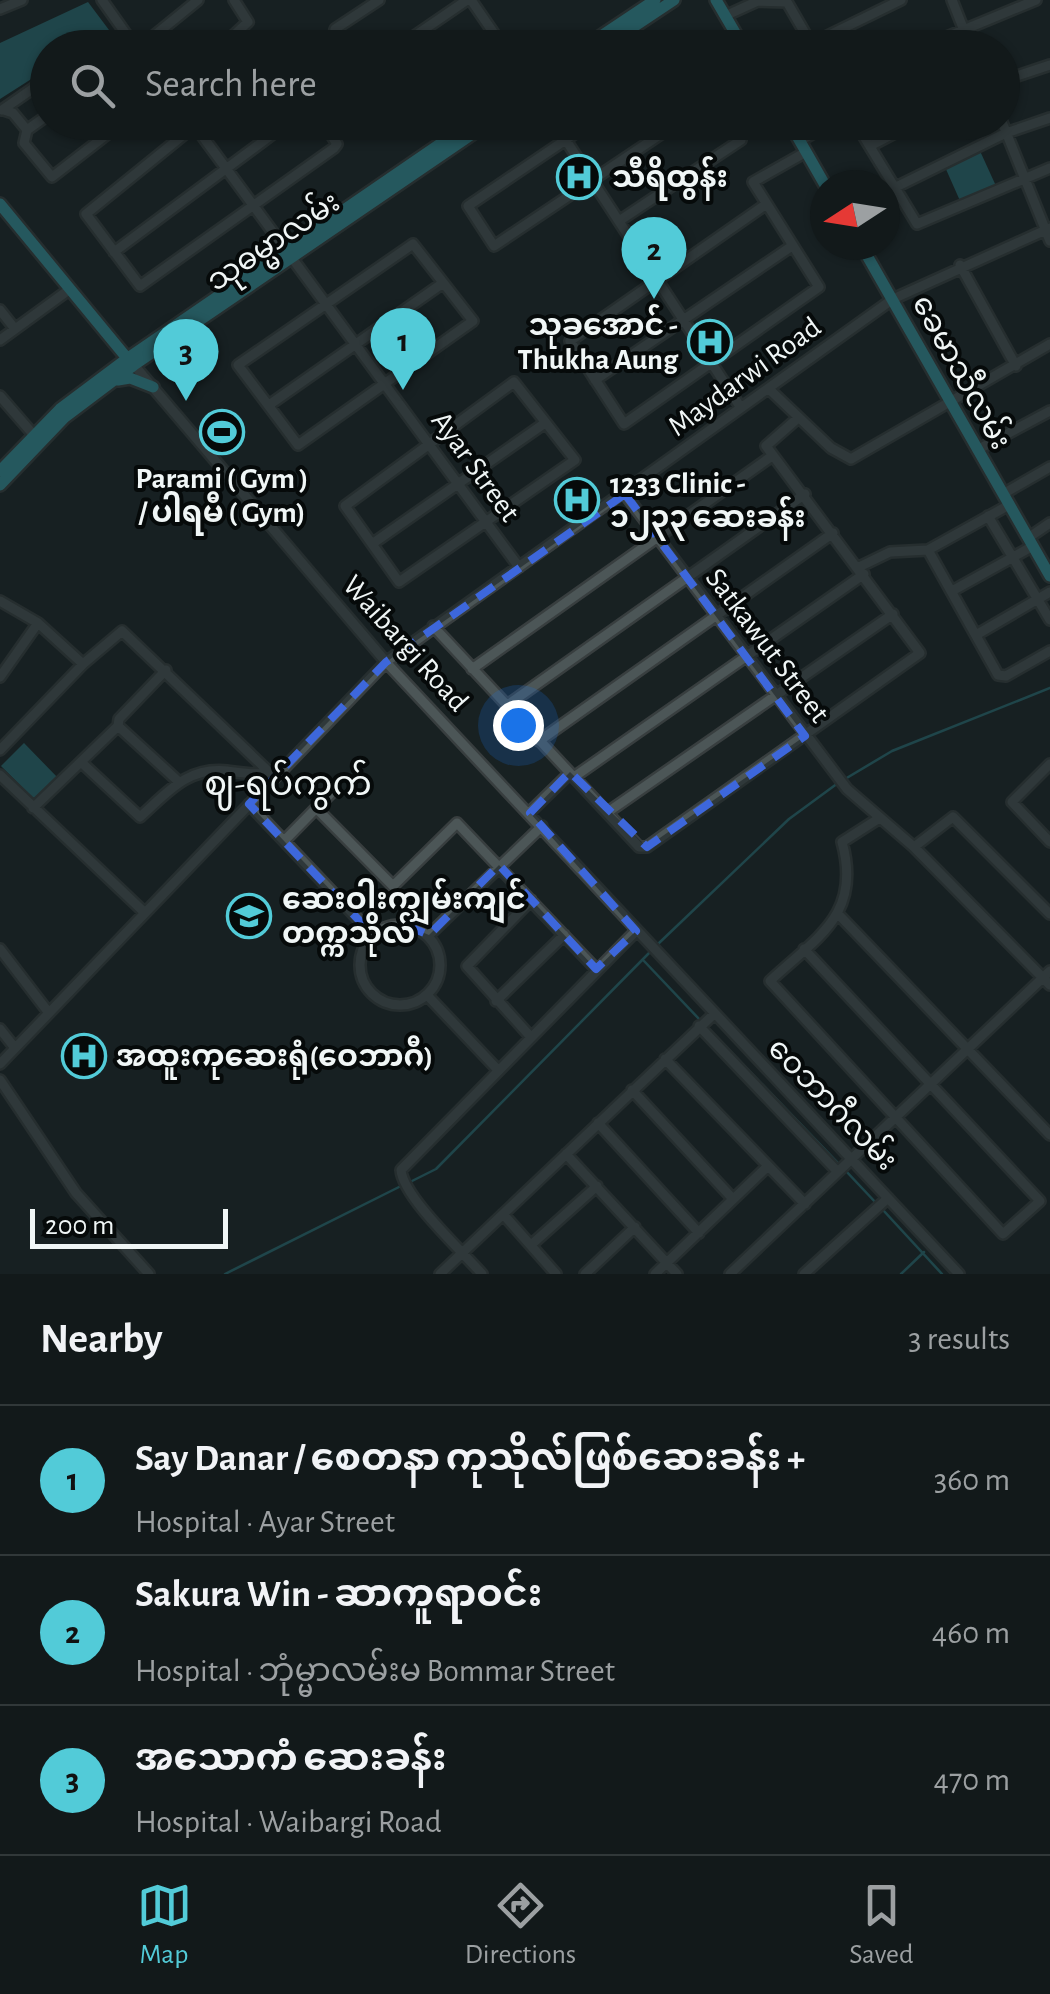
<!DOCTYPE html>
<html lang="en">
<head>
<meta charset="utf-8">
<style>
	:root { --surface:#12191a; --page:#1b2223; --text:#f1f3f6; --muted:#9ca0a2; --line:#313839; --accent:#52cbd8 }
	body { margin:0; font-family:"Alegreya Sans","Noto Sans Myanmar",sans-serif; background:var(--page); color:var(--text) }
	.compass { position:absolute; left:810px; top:170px; width:90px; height:90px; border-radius:50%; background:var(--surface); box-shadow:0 2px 8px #0004; rotate:258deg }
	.scale { position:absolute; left:30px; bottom:25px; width:198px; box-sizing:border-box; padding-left:10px; border:5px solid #f0f6f6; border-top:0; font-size:28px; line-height:35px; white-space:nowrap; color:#f0f6f6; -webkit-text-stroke:8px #060a0a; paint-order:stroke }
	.you { position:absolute; left:518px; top:725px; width:35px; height:35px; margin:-25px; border:8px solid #fff; border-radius:50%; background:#1a73e8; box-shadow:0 0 0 15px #1a73e833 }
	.badge { display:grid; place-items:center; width:65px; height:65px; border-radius:50%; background:var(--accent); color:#111; font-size:32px; font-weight:700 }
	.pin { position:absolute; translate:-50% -82px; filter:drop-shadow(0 2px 5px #0008) }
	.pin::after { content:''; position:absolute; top:52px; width:35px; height:30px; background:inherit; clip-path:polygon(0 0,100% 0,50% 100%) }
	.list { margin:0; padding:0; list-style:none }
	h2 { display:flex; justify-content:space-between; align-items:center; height:130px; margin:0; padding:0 40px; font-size:42px }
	h2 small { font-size:32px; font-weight:400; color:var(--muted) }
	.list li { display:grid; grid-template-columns:65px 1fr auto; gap:30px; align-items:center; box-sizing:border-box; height:150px; padding:0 40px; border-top:2px solid var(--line) }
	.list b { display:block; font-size:38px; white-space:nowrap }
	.list p { margin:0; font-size:32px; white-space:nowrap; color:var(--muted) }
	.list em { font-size:32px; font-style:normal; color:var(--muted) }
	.icon { flex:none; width:55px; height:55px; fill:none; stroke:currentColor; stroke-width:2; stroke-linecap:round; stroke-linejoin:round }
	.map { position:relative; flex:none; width:1050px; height:1274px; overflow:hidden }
	.search { position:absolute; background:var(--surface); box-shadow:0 2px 8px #0004; left:30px; right:30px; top:30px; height:110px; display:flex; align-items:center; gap:25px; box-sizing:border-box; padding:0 35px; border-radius:55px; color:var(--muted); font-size:38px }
	.sheet { height:580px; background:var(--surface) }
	nav { display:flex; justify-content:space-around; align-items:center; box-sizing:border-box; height:140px; border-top:2px solid var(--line); background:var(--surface); font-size:28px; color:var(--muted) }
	nav a { display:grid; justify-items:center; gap:5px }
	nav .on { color:var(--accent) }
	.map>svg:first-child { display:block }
	.water { fill:#28727a }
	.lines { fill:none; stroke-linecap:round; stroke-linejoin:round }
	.stream { stroke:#28727a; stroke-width:2.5 }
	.minor-casing { stroke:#383e3f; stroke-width:14 }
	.major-casing { stroke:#383e3f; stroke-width:16 }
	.minor { stroke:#4c5657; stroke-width:9 }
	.major { stroke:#369ca6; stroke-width:11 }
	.marked { fill:none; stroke:#3d67dc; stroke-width:8; stroke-dasharray:20 12; stroke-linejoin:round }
	.labels { text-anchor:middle; stroke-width:8; stroke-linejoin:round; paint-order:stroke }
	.poi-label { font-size:30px; font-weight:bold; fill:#f0f6f6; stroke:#060a0a; text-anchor:start }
	.street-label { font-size:30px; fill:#f0f6f6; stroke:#060a0a }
	.quarter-label { font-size:35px; fill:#f0f6f6; stroke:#060a0a }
</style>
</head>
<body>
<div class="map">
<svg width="1050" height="1274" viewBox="0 0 1050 1274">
	<rect width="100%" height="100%" fill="#182122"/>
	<path class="water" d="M88,2L109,30L81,47L48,48L47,69L0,99V43Z
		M980,151L996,186L961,203L945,167Z
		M24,743L58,778L35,800L1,766Z"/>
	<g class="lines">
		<path class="stream" d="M845,779L892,751L1050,688
			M658,944L789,819L838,783
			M644,961L700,1020
			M706,1026L839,1164
			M845,1170L877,1204
			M410,1182L436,1169L652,950
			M883,1210L942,1274
			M225,1274L403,1185
			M901,1274L924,1252"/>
		<defs>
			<path id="minor" d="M102,0L136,48
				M471,0L504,48
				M952,0L971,48
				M787,2L813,47
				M0,9L22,0
				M725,16L758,1L787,2
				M811,44L901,0
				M139,48L198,0
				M220,48L248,22L234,0
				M340,48L334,39L335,29L379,0
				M397,48L467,0
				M482,48L497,37
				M920,48L1036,0
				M1002,81L1050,65
				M2,110L48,78
				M4,110L13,113L27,130
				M192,122L519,567
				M554,122L741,408
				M592,122L468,206L494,246L679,122
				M855,122L917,224L1050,168
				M1002,122L1050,241
				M197,124L86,214L140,286L334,148L337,144L323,122
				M27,130L24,143L52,177L123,122
				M27,130L48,115
				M800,141L833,122
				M870,146L916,122
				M894,188L1006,133L1050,118
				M765,205L570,341L624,424L819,287L753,182L806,152
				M619,221L741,140L728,122
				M413,244L473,321L298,445L238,365Z
				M114,252L289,122
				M960,265L1016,366
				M0,310L15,329
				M0,340L70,289
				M134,365L386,662L959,1274
				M595,380L792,246
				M514,382L575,460L399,582L345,506Z
				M769,389L831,448L851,459L1050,344
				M0,396L32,433
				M269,405L443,283
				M977,450L1050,411
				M625,494L847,789L914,847L1050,985
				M1003,494L1050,467
				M988,516L1050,620
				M1028,538L1050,523
				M372,544L545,423
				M928,550L998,675L1006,676L1050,651
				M859,567L890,552L928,550L1009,505
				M952,591L1033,546
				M0,601L38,623L83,664
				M433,626L639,847H647L920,653L766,446L798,418
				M976,635L1050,592
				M472,669L772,456
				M0,677L38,623
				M506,706L805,494
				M118,726L179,782
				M539,741L833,533
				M0,750L83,664L122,631L269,772
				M82,763L140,817C168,792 187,767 227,771C244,773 258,776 274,771
				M1050,764L1012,802L1050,842
				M0,775L144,912
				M574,777L864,574
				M249,804L373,935
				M33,808L118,726L119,719L166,670
				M316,808L393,886L457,823L596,969
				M608,812L893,614
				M529,813L570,773
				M284,841L332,792
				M914,847L953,817L1050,914
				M840,916L1050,1135
				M360 965a40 40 0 1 1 80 0a40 40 0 1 1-80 0Z
				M429,935L542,826
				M0,949L49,1013
				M804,949L1040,1201L1003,1234L770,981C817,937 862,915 842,842L878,819
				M427,995L497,1069
				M496,1001L564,935
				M699,1026L836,1170
				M0,1029L15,1048
				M529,1035L467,966L531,900
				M665,1059L805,1204
				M0,1064L386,662L893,299L1050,228
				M0,1080L76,1193L149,1274
				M632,1090L733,1199
				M598,1123L699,1233
				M566,1154L677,1274
				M503,1214L556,1274
				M531,1245L597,1186
				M440,1274L714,1014
				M482,1274C463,1252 403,1197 401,1170L636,931
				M585,1274L635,1227
				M655,1274L768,1166
				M730,1274L1050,971
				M804,1274L888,1198"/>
			<path id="major" d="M716,0L744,48
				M583,48L655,0
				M602,48L674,0
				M789,122L825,185
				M0,204L131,363
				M861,245L1050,576
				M118,380L130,378L153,387
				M0,471L60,409L128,358L472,122
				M0,485L65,417L134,365L490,122"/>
		</defs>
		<use href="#minor" class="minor-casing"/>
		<use href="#major" class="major-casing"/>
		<use href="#minor" class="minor"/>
		<use href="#major" class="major"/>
	</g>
	<path d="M0 0H1050V1274H0ZM625,494L805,736L647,847L570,772L530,813L636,931L596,969L499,865L429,935L402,924L373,935L249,804L386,662Z" fill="#182122" fill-opacity=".55" fill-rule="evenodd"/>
	<path class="marked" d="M625,494L805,736L647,847L570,772L530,813L636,931L596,969L499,865L429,935L402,924L373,935L249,804L386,662Z"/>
	<defs>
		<symbol id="hospital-ring" viewBox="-11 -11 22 22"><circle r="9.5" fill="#060a0a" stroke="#52cbd8" stroke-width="1.5"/><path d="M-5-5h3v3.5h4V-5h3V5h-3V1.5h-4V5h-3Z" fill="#52cbd8"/></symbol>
		<symbol id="stadium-ring" viewBox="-11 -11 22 22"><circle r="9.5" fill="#060a0a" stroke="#52cbd8" stroke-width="1.5"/><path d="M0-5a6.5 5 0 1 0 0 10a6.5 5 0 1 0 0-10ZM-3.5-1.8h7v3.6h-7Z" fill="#52cbd8"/></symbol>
		<symbol id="university-ring" viewBox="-11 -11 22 22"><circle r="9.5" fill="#060a0a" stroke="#52cbd8" stroke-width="1.5"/><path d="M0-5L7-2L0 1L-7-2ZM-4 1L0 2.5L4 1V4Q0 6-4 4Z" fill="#52cbd8"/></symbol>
	</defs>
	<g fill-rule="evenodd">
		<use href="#hospital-ring" x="554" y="152" width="50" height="50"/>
		<use href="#hospital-ring" x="685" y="317" width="50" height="50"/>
		<use href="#stadium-ring" x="197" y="407" width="50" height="50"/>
		<use href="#hospital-ring" x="552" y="475" width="50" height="50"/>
		<use href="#university-ring" x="224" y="891" width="50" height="50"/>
		<use href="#hospital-ring" x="59" y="1031" width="50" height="50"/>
	</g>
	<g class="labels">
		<g class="poi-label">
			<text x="612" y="187">သီရိထွန်း</text>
			<text x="678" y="335" text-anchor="end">သုခအောင် -<tspan x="678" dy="34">Thukha Aung</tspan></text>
			<text x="222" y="488" text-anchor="middle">Parami ( Gym )<tspan x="222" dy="34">/ ပါရမီ ( Gym)</tspan></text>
			<text x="610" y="493">1233 Clinic -<tspan x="610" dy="34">၁၂၃၃ ဆေးခန်း</tspan></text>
			<text x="282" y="909">ဆေးဝါးကျွမ်းကျင်<tspan x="282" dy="34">တက္ကသိုလ်</tspan></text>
			<text x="116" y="1066">အထူးကုဆေးရုံ(ဝေဘာဂီ)</text>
		</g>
		<g class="street-label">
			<text transform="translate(273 241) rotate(-34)" y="10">သုဓမ္မာလမ်း</text>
			<text transform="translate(962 372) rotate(61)" y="10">ခေမာသီလမ်း</text>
			<text transform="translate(744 376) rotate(-36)" y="10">Maydarwi Road</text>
			<text transform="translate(476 466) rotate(54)" y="10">Ayar Street</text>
			<text transform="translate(406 643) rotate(48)" y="10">Waibargi Road</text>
			<text transform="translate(768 645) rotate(53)" y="10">Satkawut Street</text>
			<text transform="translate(833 1104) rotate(46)" y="10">ဝေဘာဂီလမ်း</text>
		</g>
		<g class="quarter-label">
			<text x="288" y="795">ဈ-ရပ်ကွက်</text>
		</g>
	</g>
</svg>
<svg class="compass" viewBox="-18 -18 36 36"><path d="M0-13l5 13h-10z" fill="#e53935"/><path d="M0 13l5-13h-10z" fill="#9ca0a2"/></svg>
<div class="scale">200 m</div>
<div class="you"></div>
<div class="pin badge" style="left:403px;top:390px">1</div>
<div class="pin badge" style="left:654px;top:299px">2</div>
<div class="pin badge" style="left:186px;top:401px">3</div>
<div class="search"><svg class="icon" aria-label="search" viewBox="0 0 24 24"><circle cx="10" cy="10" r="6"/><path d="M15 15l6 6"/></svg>Search here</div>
</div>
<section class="sheet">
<h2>Nearby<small>3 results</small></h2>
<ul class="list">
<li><span class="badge">1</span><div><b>Say Danar / စေတနာ ကုသိုလ်ဖြစ်ဆေးခန်း +</b><p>Hospital · Ayar Street</p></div><em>360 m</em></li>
<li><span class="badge">2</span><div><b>Sakura Win - ဆာကူရာဝင်း</b><p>Hospital · ဘုံမ္မာလမ်းမ Bommar Street</p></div><em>460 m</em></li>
<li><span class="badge">3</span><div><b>အသောကံ ဆေးခန်း</b><p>Hospital · Waibargi Road</p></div><em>470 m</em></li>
</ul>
</section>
<nav>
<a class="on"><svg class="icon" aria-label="map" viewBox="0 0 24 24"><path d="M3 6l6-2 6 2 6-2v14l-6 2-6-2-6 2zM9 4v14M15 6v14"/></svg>Map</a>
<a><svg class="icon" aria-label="directions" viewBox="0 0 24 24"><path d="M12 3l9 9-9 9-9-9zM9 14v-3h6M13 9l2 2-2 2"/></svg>Directions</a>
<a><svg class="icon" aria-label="saved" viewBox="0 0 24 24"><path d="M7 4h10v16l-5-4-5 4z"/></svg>Saved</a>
</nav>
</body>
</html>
